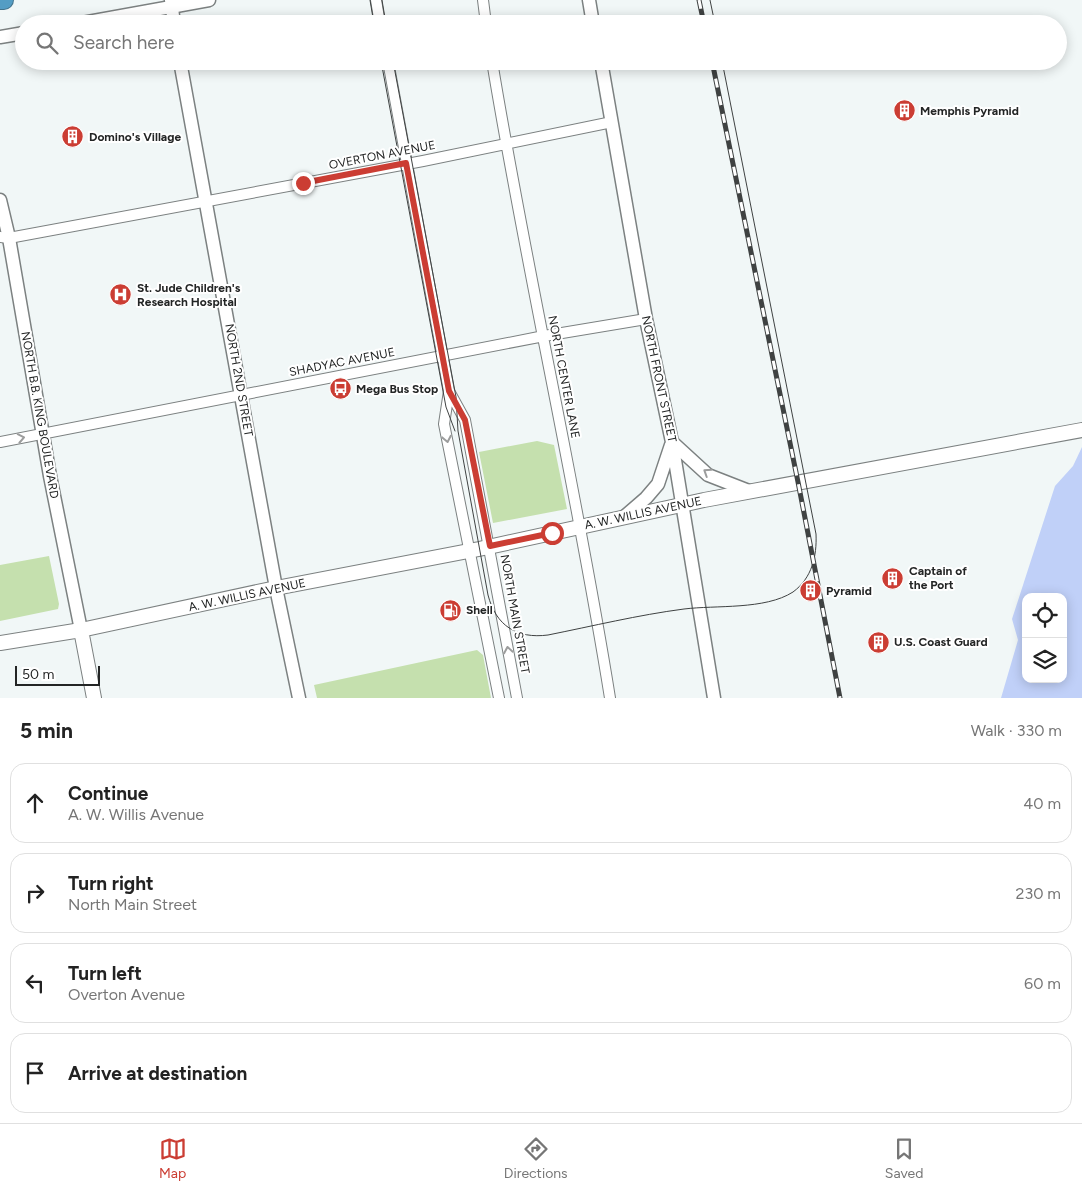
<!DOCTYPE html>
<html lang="en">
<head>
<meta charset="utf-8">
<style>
	:root { --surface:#fff; --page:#f6f6f6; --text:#222; --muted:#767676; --line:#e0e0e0; --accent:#cb3d33 }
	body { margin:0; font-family:Figtree,sans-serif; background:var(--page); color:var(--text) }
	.controls { position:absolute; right:15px; bottom:15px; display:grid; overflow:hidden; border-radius:10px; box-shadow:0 2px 12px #0003 }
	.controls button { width:45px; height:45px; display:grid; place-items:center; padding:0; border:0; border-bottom:1px solid var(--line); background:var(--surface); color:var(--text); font:25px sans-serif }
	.scale { position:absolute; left:15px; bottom:12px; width:85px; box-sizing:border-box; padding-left:5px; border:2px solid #232525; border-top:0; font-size:14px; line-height:18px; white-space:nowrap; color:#232525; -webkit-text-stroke:4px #fff; paint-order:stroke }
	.stop { position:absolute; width:15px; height:15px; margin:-11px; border:4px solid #cb3d33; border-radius:50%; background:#fff }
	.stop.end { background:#cb3d33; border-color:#fff; box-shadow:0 1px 5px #0008 }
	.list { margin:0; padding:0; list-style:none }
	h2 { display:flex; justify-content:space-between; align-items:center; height:65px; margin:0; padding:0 20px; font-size:21px }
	h2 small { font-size:16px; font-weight:400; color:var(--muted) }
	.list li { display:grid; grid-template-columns:32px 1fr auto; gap:15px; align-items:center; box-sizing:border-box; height:80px; margin:0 10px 10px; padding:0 10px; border:1px solid var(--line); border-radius:15px }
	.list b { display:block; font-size:19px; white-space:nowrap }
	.list p { margin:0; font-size:16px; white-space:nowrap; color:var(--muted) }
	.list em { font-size:16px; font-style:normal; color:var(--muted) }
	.icon { flex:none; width:28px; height:28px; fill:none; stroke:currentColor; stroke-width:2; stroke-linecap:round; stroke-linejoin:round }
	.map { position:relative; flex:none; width:1082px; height:698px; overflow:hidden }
	.search { position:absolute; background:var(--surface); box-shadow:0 2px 12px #0003; left:15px; right:15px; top:15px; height:55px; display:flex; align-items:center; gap:12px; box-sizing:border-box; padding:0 18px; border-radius:28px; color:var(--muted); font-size:19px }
	.sheet { height:425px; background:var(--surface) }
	nav { display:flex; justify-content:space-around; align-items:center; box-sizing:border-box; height:70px; border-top:1px solid var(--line); background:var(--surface); font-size:14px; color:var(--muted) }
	nav a { display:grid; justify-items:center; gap:2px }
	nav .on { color:var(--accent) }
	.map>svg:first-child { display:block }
	.green { fill:#c5e0ae }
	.water { fill:#c0d0f8; fill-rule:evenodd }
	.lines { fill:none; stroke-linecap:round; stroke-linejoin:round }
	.minor-casing { stroke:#7c8181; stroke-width:12 }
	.tertiary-casing { stroke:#7c8181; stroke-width:15 }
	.secondary-casing { stroke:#7c8181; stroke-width:16 }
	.motorway-casing { stroke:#43738c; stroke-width:20 }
	.minor { stroke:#fff; stroke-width:10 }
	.tertiary { stroke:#fff; stroke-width:12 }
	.secondary { stroke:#fff; stroke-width:14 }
	.motorway { stroke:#549dc4; stroke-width:18 }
	.tram { stroke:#3f4242; stroke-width:1 }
	.rail-casing { stroke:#3f4242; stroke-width:5 }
	.rail { stroke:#fff; stroke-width:3; stroke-dasharray:9; stroke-linecap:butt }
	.oneway { stroke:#9c9d9d }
	.route { stroke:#cb3d33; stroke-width:6 }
	.labels { text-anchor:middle; stroke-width:4; stroke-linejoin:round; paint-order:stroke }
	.poi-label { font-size:12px; font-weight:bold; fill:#232525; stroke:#fff; text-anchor:start }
	.street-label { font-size:12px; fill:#232525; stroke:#fff }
</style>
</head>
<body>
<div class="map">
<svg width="1082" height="698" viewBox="0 0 1082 698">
	<rect width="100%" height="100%" fill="#f1f7f7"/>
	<path class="green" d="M537,441L554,445L567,509L493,523L479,452Z
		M49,556L59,604L58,609L0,621V565Z
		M477,650L483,655L491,698H317L314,685Z"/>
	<path class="water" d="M1082,447V698H1001L1018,640L1012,619L1055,486L1073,466ZM1026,597H1063V679H1026Z"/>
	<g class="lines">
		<defs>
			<path id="minor" d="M376,0L380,24
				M483,0L486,24
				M388,61L449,391L465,420L517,698
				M492,61C527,274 576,485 610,698
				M0,237L9,238L423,161L612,122
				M449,391L444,424L499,698
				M0,442L544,336L646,319"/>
			<path id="tertiary" d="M171,0L174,24
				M589,0L593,24
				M77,24L209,0
				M0,37L24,33
				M180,61L276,588L299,698
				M601,61L646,319L672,442L714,698
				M0,200L9,238L50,476L81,630
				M672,442L708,475L749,491
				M624,517L646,498L658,484L671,445"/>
			<path id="secondary" d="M81,630L94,698
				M0,643L81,630L276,588L479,549L704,500L1082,430"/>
			<path id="motorway" d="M0,0H4"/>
		</defs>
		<use href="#minor" class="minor-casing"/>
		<use href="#tertiary" class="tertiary-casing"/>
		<use href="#secondary" class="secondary-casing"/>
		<use href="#motorway" class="motorway-casing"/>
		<use href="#minor" class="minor"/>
		<use href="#tertiary" class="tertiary"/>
		<use href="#secondary" class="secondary"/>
		<use href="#motorway" class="motorway"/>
		<path class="tram" d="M370,0L374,24
			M382,0L386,24
			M710,0L715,24
			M381,61L446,407L455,431
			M393,61L456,397L458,431L488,595C496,626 517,639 548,635C593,626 638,615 684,609C716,605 765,610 793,592C812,578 817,556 816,534L722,61"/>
		<defs>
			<path id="rail" d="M699,0L704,24
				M712,61L798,482L840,698"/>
		</defs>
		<use href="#rail" class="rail-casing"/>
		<use href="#rail" class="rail"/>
	</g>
	<defs><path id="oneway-chevron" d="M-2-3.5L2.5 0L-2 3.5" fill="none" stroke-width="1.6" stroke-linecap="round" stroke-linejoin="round" transform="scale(1.25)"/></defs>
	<g class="oneway">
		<use href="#oneway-chevron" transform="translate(21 438) rotate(-11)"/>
		<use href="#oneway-chevron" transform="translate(447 439) rotate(79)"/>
		<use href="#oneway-chevron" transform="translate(707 472) rotate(-147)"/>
		<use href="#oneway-chevron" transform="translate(508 650) rotate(-100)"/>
	</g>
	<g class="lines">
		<path class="route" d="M303,183L406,163L449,391L465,420L490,546L552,533"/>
	</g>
	<defs>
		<symbol id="building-disc" viewBox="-11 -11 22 22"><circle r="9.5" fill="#cb3d33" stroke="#fff"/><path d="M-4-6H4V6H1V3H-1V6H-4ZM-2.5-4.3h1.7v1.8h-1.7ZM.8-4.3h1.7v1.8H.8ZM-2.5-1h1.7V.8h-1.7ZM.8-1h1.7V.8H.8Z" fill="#fff"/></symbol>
		<symbol id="hospital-disc" viewBox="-11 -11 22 22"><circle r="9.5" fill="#cb3d33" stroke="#fff"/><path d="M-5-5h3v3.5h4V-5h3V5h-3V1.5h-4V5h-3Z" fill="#fff"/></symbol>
		<symbol id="bus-disc" viewBox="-11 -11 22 22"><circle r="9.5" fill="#cb3d33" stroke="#fff"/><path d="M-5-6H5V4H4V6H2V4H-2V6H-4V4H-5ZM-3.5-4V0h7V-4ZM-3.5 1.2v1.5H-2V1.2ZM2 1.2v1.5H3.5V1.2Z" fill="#fff"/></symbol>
		<symbol id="fuel-disc" viewBox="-11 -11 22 22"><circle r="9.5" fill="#cb3d33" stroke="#fff"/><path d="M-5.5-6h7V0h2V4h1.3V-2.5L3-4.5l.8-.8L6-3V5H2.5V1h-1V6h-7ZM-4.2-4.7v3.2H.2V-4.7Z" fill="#fff"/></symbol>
	</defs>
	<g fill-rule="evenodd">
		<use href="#building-disc" x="892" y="98" width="25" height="25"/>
		<use href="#building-disc" x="60" y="124" width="25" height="25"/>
		<use href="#hospital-disc" x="108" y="282" width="25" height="25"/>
		<use href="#bus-disc" x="328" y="376" width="25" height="25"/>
		<use href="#building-disc" x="880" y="566" width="25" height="25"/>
		<use href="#building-disc" x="798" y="578" width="25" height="25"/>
		<use href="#fuel-disc" x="438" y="598" width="25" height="25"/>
		<use href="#building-disc" x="866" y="630" width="25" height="25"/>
	</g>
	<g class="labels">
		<g class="poi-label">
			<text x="920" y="115">Memphis Pyramid</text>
			<text x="89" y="141">Domino's Village</text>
			<text x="137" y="292">St. Jude Children's<tspan x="137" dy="14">Research Hospital</tspan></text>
			<text x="356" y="393">Mega Bus Stop</text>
			<text x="909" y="575">Captain of<tspan x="909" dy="14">the Port</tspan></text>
			<text x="826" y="595">Pyramid</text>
			<text x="466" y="614">Shell</text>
			<text x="894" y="646">U.S. Coast Guard</text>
		</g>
		<g class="street-label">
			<text transform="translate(382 155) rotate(-11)" y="4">OVERTON AVENUE</text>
			<text transform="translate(342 362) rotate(-11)" y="4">SHADYAC AVENUE</text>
			<text transform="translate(564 377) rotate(79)" y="4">NORTH CENTER LANE</text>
			<text transform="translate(659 379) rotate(78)" y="4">NORTH FRONT STREET</text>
			<text transform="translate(239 380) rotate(80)" y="4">NORTH 2ND STREET</text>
			<text transform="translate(40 415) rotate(80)" y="4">NORTH B.B. KING BOULEVARD</text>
			<text transform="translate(643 513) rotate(-12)" y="4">A. W. WILLIS AVENUE</text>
			<text transform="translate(247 595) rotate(-12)" y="4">A. W. WILLIS AVENUE</text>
			<text transform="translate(515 614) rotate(80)" y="4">NORTH MAIN STREET</text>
		</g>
	</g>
</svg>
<div class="controls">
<button><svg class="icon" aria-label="locate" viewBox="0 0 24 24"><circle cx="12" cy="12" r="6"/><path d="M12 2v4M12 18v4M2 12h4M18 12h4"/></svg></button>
<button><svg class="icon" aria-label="layers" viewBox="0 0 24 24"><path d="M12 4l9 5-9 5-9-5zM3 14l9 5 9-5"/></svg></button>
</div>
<div class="scale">50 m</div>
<div class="stop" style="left:552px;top:533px"></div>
<div class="stop end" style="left:303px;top:183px"></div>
<div class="search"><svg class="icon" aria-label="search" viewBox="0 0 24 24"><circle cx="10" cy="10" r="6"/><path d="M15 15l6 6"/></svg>Search here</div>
</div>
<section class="sheet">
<h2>5 min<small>Walk · 330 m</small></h2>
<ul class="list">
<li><svg class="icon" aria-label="ahead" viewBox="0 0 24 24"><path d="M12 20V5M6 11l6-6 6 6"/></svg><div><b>Continue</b><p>A. W. Willis Avenue</p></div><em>40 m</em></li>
<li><svg class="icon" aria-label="right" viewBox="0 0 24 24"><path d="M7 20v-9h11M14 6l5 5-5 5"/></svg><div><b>Turn right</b><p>North Main Street</p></div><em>230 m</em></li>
<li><svg class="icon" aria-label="left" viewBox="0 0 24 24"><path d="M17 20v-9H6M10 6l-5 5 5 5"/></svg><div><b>Turn left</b><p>Overton Avenue</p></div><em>60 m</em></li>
<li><svg class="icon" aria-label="arrive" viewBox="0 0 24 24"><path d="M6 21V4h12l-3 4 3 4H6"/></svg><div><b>Arrive at destination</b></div></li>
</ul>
</section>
<nav>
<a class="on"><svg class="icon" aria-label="map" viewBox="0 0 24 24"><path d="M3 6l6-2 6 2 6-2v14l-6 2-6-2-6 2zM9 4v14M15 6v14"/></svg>Map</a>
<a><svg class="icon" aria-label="directions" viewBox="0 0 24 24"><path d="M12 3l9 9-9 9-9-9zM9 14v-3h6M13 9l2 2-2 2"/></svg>Directions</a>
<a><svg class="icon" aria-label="saved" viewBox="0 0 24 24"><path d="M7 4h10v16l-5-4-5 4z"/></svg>Saved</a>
</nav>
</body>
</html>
